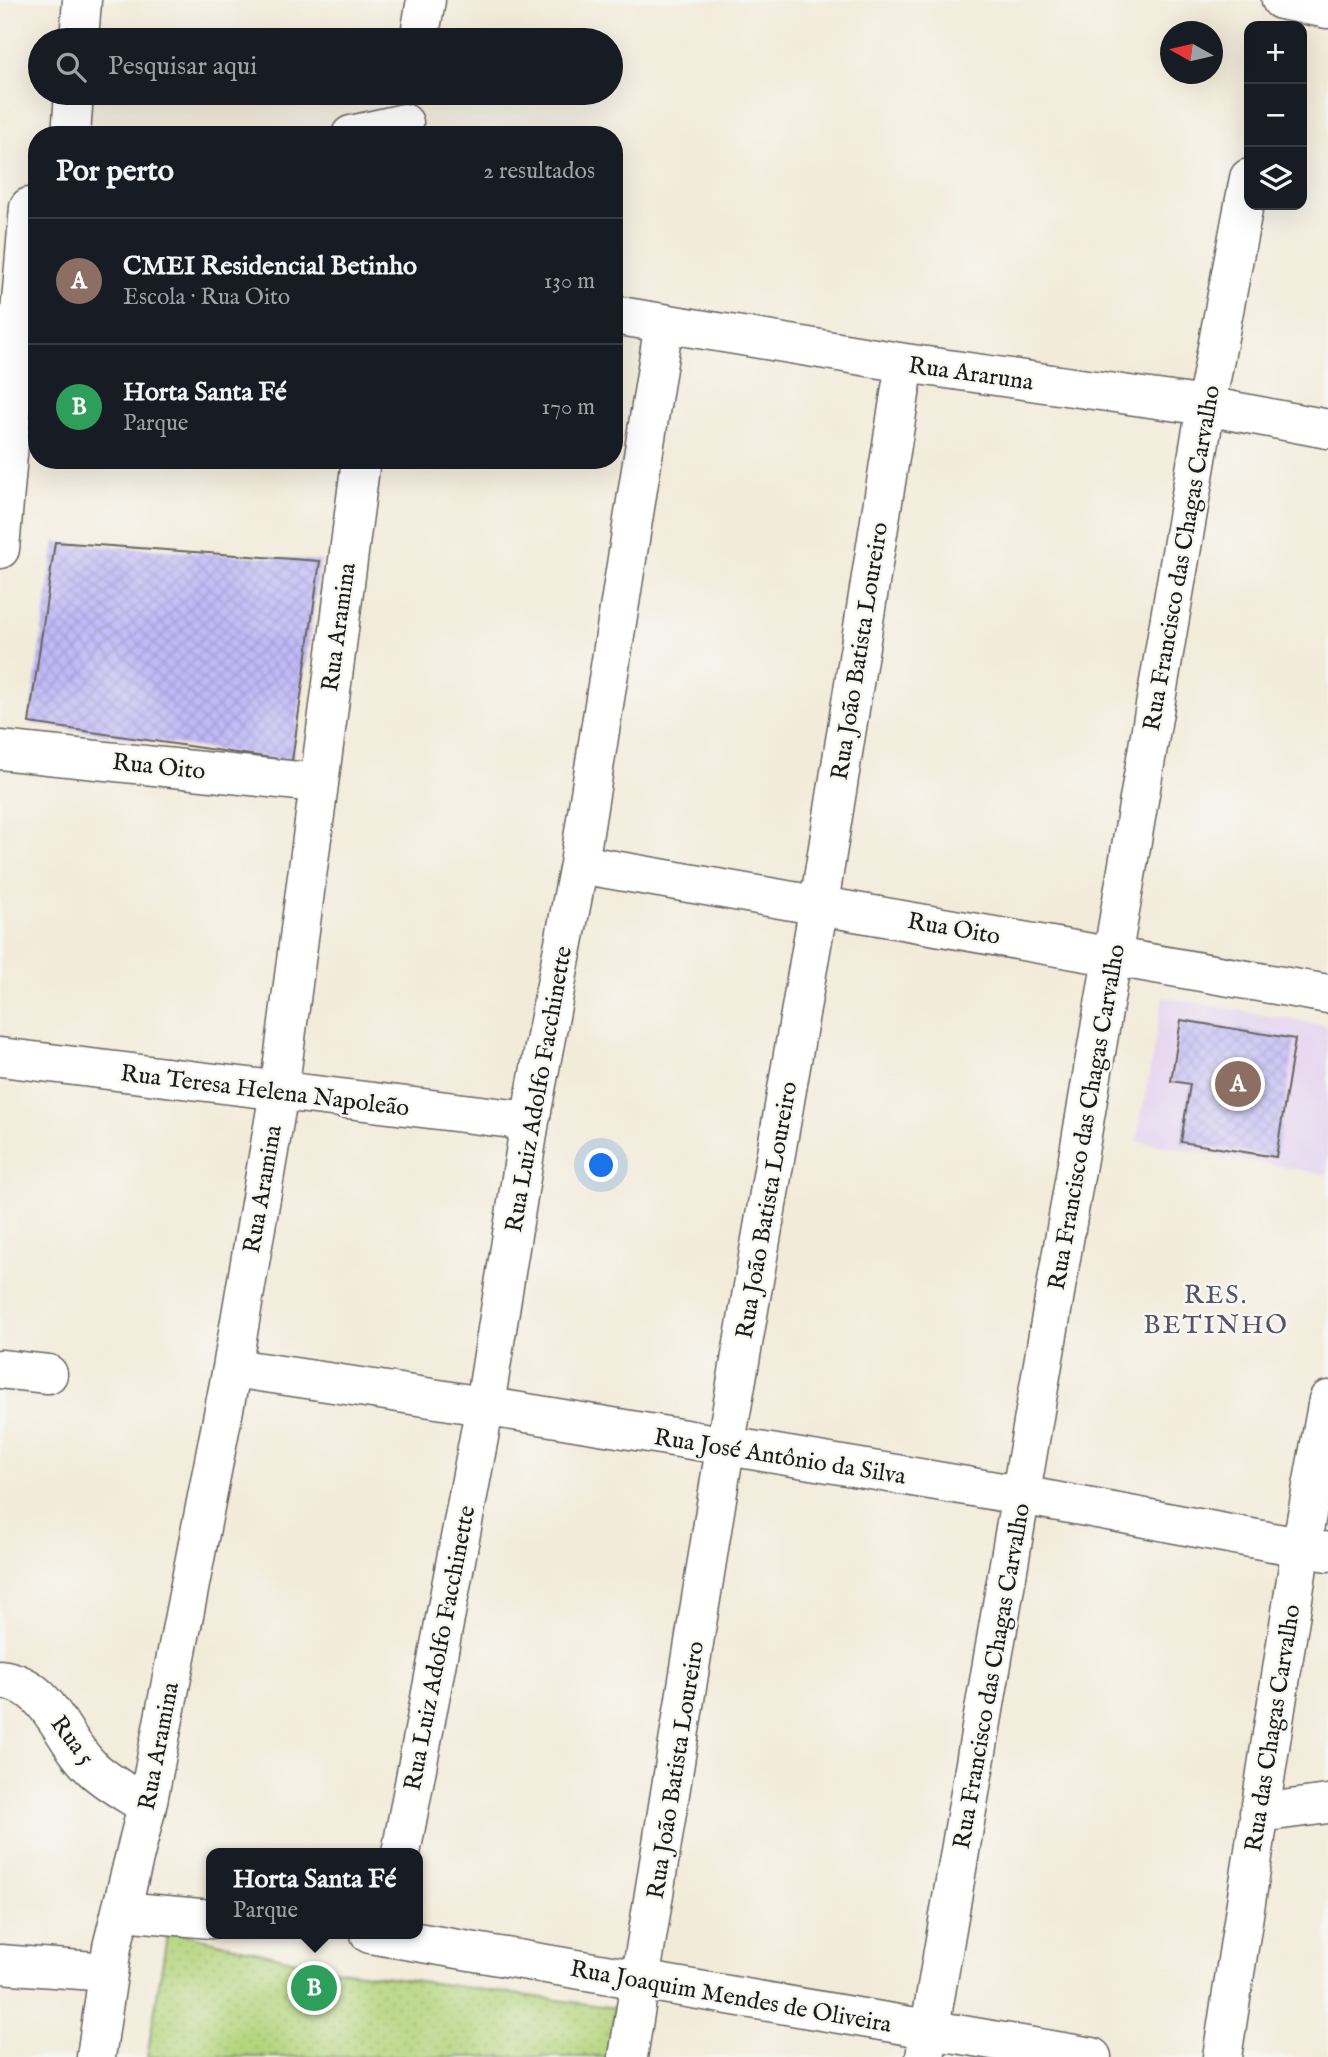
<!DOCTYPE html>
<html lang="pt">
<head>
<meta charset="utf-8">
<style>
	:root { --surface:#171b24; --page:#20242c; --text:#f1f3f6; --muted:#9ea1a6; --line:#363941; --accent:#8c9099 }
	body { margin:0; font-family:"IM FELL English",serif; background:var(--page); color:var(--text) }
	.controls { position:absolute; right:21px; top:21px; display:grid; overflow:hidden; border-radius:14px; box-shadow:0 7px 28px #0002 }
	.controls button { width:63px; height:63px; display:grid; place-items:center; padding:0; border:0; border-bottom:2px solid var(--line); background:var(--surface); color:var(--text); font:35px sans-serif }
	.compass { position:absolute; left:1160px; top:21px; width:63px; height:63px; border-radius:50%; background:var(--surface); box-shadow:0 7px 28px #0002; rotate:278deg }
	.you { position:absolute; left:602px; top:1166px; width:24px; height:24px; margin:-18px; border:5px solid #fff; border-radius:50%; background:#1a73e8; box-shadow:0 0 0 10px #1a73e833 }
	.badge { display:grid; place-items:center; width:46px; height:46px; border-radius:50%; background:var(--accent); color:#fff; font-size:23px; font-weight:700 }
	.pin { position:absolute; translate:-50% -50%; border:4px solid #fff; box-shadow:0 2px 7px #0006 }
	.popup { position:absolute; left:206px; top:1848px; width:217px; height:91px; box-sizing:border-box; display:grid; place-content:center; border-radius:14px; background:var(--surface); filter:drop-shadow(0 2px 5px #0005); font-size:23px; white-space:nowrap; color:var(--muted) }
	.popup b { font-size:26px; color:var(--text) }
	.popup::after { content:''; position:absolute; left:50%; top:100%; margin-left:-14px; border:14px solid transparent; border-top-color:var(--surface) }
	.list { margin:0; padding:0; list-style:none }
	h2 { display:flex; justify-content:space-between; align-items:center; height:91px; margin:0; padding:0 28px; font-size:30px }
	h2 small { font-size:23px; font-weight:400; color:var(--muted) }
	.list li { display:grid; grid-template-columns:46px 1fr auto; gap:21px; align-items:center; box-sizing:border-box; height:126px; padding:0 28px; border-top:2px solid var(--line) }
	.list b { display:block; font-size:26px; white-space:nowrap }
	.list p { margin:0; font-size:23px; white-space:nowrap; color:var(--muted) }
	.list em { font-size:23px; font-style:normal; color:var(--muted) }
	.icon { flex:none; width:38px; height:38px; fill:none; stroke:currentColor; stroke-width:2; stroke-linecap:round; stroke-linejoin:round }
	.map { position:relative; flex:none; width:1328px; height:2057px; overflow:hidden }
	.search { position:absolute; background:var(--surface); box-shadow:0 7px 28px #0002; left:28px; top:28px; width:595px; height:77px; display:flex; align-items:center; gap:18px; box-sizing:border-box; padding:0 24px; border-radius:38px; color:var(--muted); font-size:26px }
	.panel { position:absolute; background:var(--surface); box-shadow:0 7px 28px #0002; left:28px; top:126px; width:595px; height:343px; border-radius:28px }
	.map>svg:first-child { display:block }
	.built { fill:#e5d3f0 }
	.garden { fill:url(#garden-dots); stroke:#68784c; stroke-width:2 }
	.building { fill:url(#building-cross-hatch) }
	.lines { fill:none; stroke-linecap:round; stroke-linejoin:round }
	.minor-casing { stroke:#67645e; stroke-width:41 }
	.minor { stroke:#fff; stroke-width:38 }
	.labels { text-anchor:middle; stroke-width:5; stroke-linejoin:round; paint-order:stroke }
	.street-label { font-size:24px; fill:#1c1c1c; stroke:#f6f6f2 }
	.neighbourhood-label { font-size:26px; letter-spacing:2px; fill:#565369; stroke:#f6f6f2 }
</style>
</head>
<body>
<div class="map">
<svg width="1328" height="2057" viewBox="0 0 1328 2057">
	<defs>
		<pattern id="garden-dots" width="8" height="8" patternUnits="userSpaceOnUse" patternTransform="scale(1.75)"><rect width="8" height="8" fill="#b3d47b"/><path d="M2 2h.1M6 6h.1" fill="none" stroke="#99b56a" stroke-width="1.8" stroke-linecap="round"/></pattern>
		<pattern id="building-cross-hatch" width="8" height="8" patternUnits="userSpaceOnUse" patternTransform="scale(1.75)"><rect width="8" height="8" fill="#c1b9f7"/><path d="M0 0l8 8M0 8l8-8" fill="none" stroke="#a59ed3"/></pattern>
	</defs>
	<rect width="100%" height="100%" fill="#f6f6f2"/>
	<filter id="ink" filterUnits="userSpaceOnUse"><feTurbulence type="fractalNoise" baseFrequency=".0143" numOctaves="2"/><feDisplacementMap in="SourceGraphic" scale="14" xChannelSelector="R" yChannelSelector="G"/><feConvolveMatrix kernelMatrix="1 2 1 2 8 2 1 2 1" color-interpolation-filters="sRGB"/></filter>
	<filter id="wash" filterUnits="userSpaceOnUse"><feTurbulence type="fractalNoise" baseFrequency=".00686" numOctaves="4" result="noise"/><feDisplacementMap in="SourceGraphic" scale="28" xChannelSelector="R" yChannelSelector="G"/><feGaussianBlur stdDeviation="1.57" result="paint"/><feColorMatrix in="noise" values="0 0 0 0 0 0 0 0 0 0 0 0 0 0 0 0 0 1.4 0 .05"/><feComposite in="paint" operator="in"/></filter>
	<g filter="url(#wash)">
		<rect width="100%" height="100%" fill="#f3ebd9"/>
		<path class="built" d="M1163,997L1328,1026V1175L1137,1141Z"/>
		<path class="garden" d="M168,1930L324,1968L616,2008L607,2057H147Z"/>
		<g id="blocks">
			<path class="building" d="M55,542L320,561L292,761L29,723Z
				M1181,1020L1295,1039L1276,1157L1181,1142L1190,1084L1171,1081Z"/>
		</g>
	</g>
	<g filter="url(#ink)">
		<use href="#blocks" fill-opacity="0" stroke="#67645e" stroke-width="2"/>
		<g class="lines">
			<defs>
				<path id="minor" d="M1281,0L1328,9
					M79,40L82,0
					M419,40L426,0
					M71,135L74,93
					M351,135L404,123
					M614,315L905,363L1206,406L1328,429
					M0,549L29,207
					M0,750L318,783
					M579,864L1328,994
					M0,1057L530,1121
					M232,1368C495,1406 758,1451 1020,1495C1123,1513 1225,1534 1328,1552
					M0,1369L48,1374
					M0,1679C52,1685 59,1738 93,1769C108,1783 129,1794 147,1806
					M1259,1813L1328,1804
					M401,1853L485,1405L530,1121L579,864L664,323
					M122,1911L211,1919
					M370,1934L1092,2057
					M0,1964L108,1972
					M96,2057L112,1947L147,1806L232,1368L279,1092L361,460
					M628,2057L725,1448L819,904L905,363
					M925,2057L1206,406L1249,178
					M1222,2057L1301,1547L1328,1400"/>
			</defs>
			<use href="#minor" class="minor-casing"/>
			<use href="#minor" class="minor"/>
		</g>
	</g>
	<g class="labels">
		<g class="street-label">
			<text transform="translate(971 373) rotate(8)" y="8">Rua Araruna</text>
			<text transform="translate(1181 558) rotate(-80)" y="8">Rua Francisco das Chagas Carvalho</text>
			<text transform="translate(338 627) rotate(-82)" y="8">Rua Aramina</text>
			<text transform="translate(859 651) rotate(-81)" y="8">Rua João Batista Loureiro</text>
			<text transform="translate(159 766) rotate(6)" y="8">Rua Oito</text>
			<text transform="translate(954 928) rotate(10)" y="8">Rua Oito</text>
			<text transform="translate(538 1089) rotate(-80)" y="8">Rua Luiz Adolfo Facchinette</text>
			<text transform="translate(265 1090) rotate(7)" y="8">Rua Teresa Helena Napoleão</text>
			<text transform="translate(1086 1117) rotate(-80)" y="8">Rua Francisco das Chagas Carvalho</text>
			<text transform="translate(262 1189) rotate(-80)" y="8">Rua Aramina</text>
			<text transform="translate(766 1210) rotate(-80)" y="8">Rua João Batista Loureiro</text>
			<text transform="translate(780 1456) rotate(9)" y="8">Rua José Antônio da Silva</text>
			<text transform="translate(439 1648) rotate(-79)" y="8">Rua Luiz Adolfo Facchinette</text>
			<text transform="translate(991 1676) rotate(-80)" y="8">Rua Francisco das Chagas Carvalho</text>
			<text transform="translate(1272 1728) rotate(-81)" y="8">Rua das Chagas Carvalho</text>
			<text transform="translate(73 1740) rotate(53)" y="8">Rua 5</text>
			<text transform="translate(158 1746) rotate(-79)" y="8">Rua Aramina</text>
			<text transform="translate(675 1770) rotate(-81)" y="8">Rua João Batista Loureiro</text>
			<text transform="translate(731 1996) rotate(10)" y="8">Rua Joaquim Mendes de Oliveira</text>
		</g>
		<g class="neighbourhood-label">
			<text x="1216" y="1303">RES.<tspan x="1216" dy="30">BETINHO</tspan></text>
		</g>
	</g>
</svg>
<div class="controls">
<button>+</button>
<button>−</button>
<button><svg class="icon" aria-label="layers" viewBox="0 0 24 24"><path d="M12 4l9 5-9 5-9-5zM3 14l9 5 9-5"/></svg></button>
</div>
<svg class="compass" viewBox="-18 -18 36 36"><path d="M0-13l5 13h-10z" fill="#e53935"/><path d="M0 13l5-13h-10z" fill="#9ea1a6"/></svg>
<div class="you"></div>
<div class="pin badge" style="left:1238px;top:1084px;background:#8d6e63">A</div>
<div class="pin badge" style="left:314px;top:1988px;background:#2e9e5b">B</div>
<div class="popup"><b>Horta Santa Fé</b>Parque</div>
<div class="search"><svg class="icon" aria-label="search" viewBox="0 0 24 24"><circle cx="10" cy="10" r="6"/><path d="M15 15l6 6"/></svg>Pesquisar aqui</div>
<section class="panel">
<h2>Por perto<small>2 resultados</small></h2>
<ul class="list">
<li><span class="badge" style="background:#8d6e63">A</span><div><b>CMEI Residencial Betinho</b><p>Escola · Rua Oito</p></div><em>130 m</em></li>
<li><span class="badge" style="background:#2e9e5b">B</span><div><b>Horta Santa Fé</b><p>Parque</p></div><em>170 m</em></li>
</ul>
</section>
</div>
</body>
</html>
